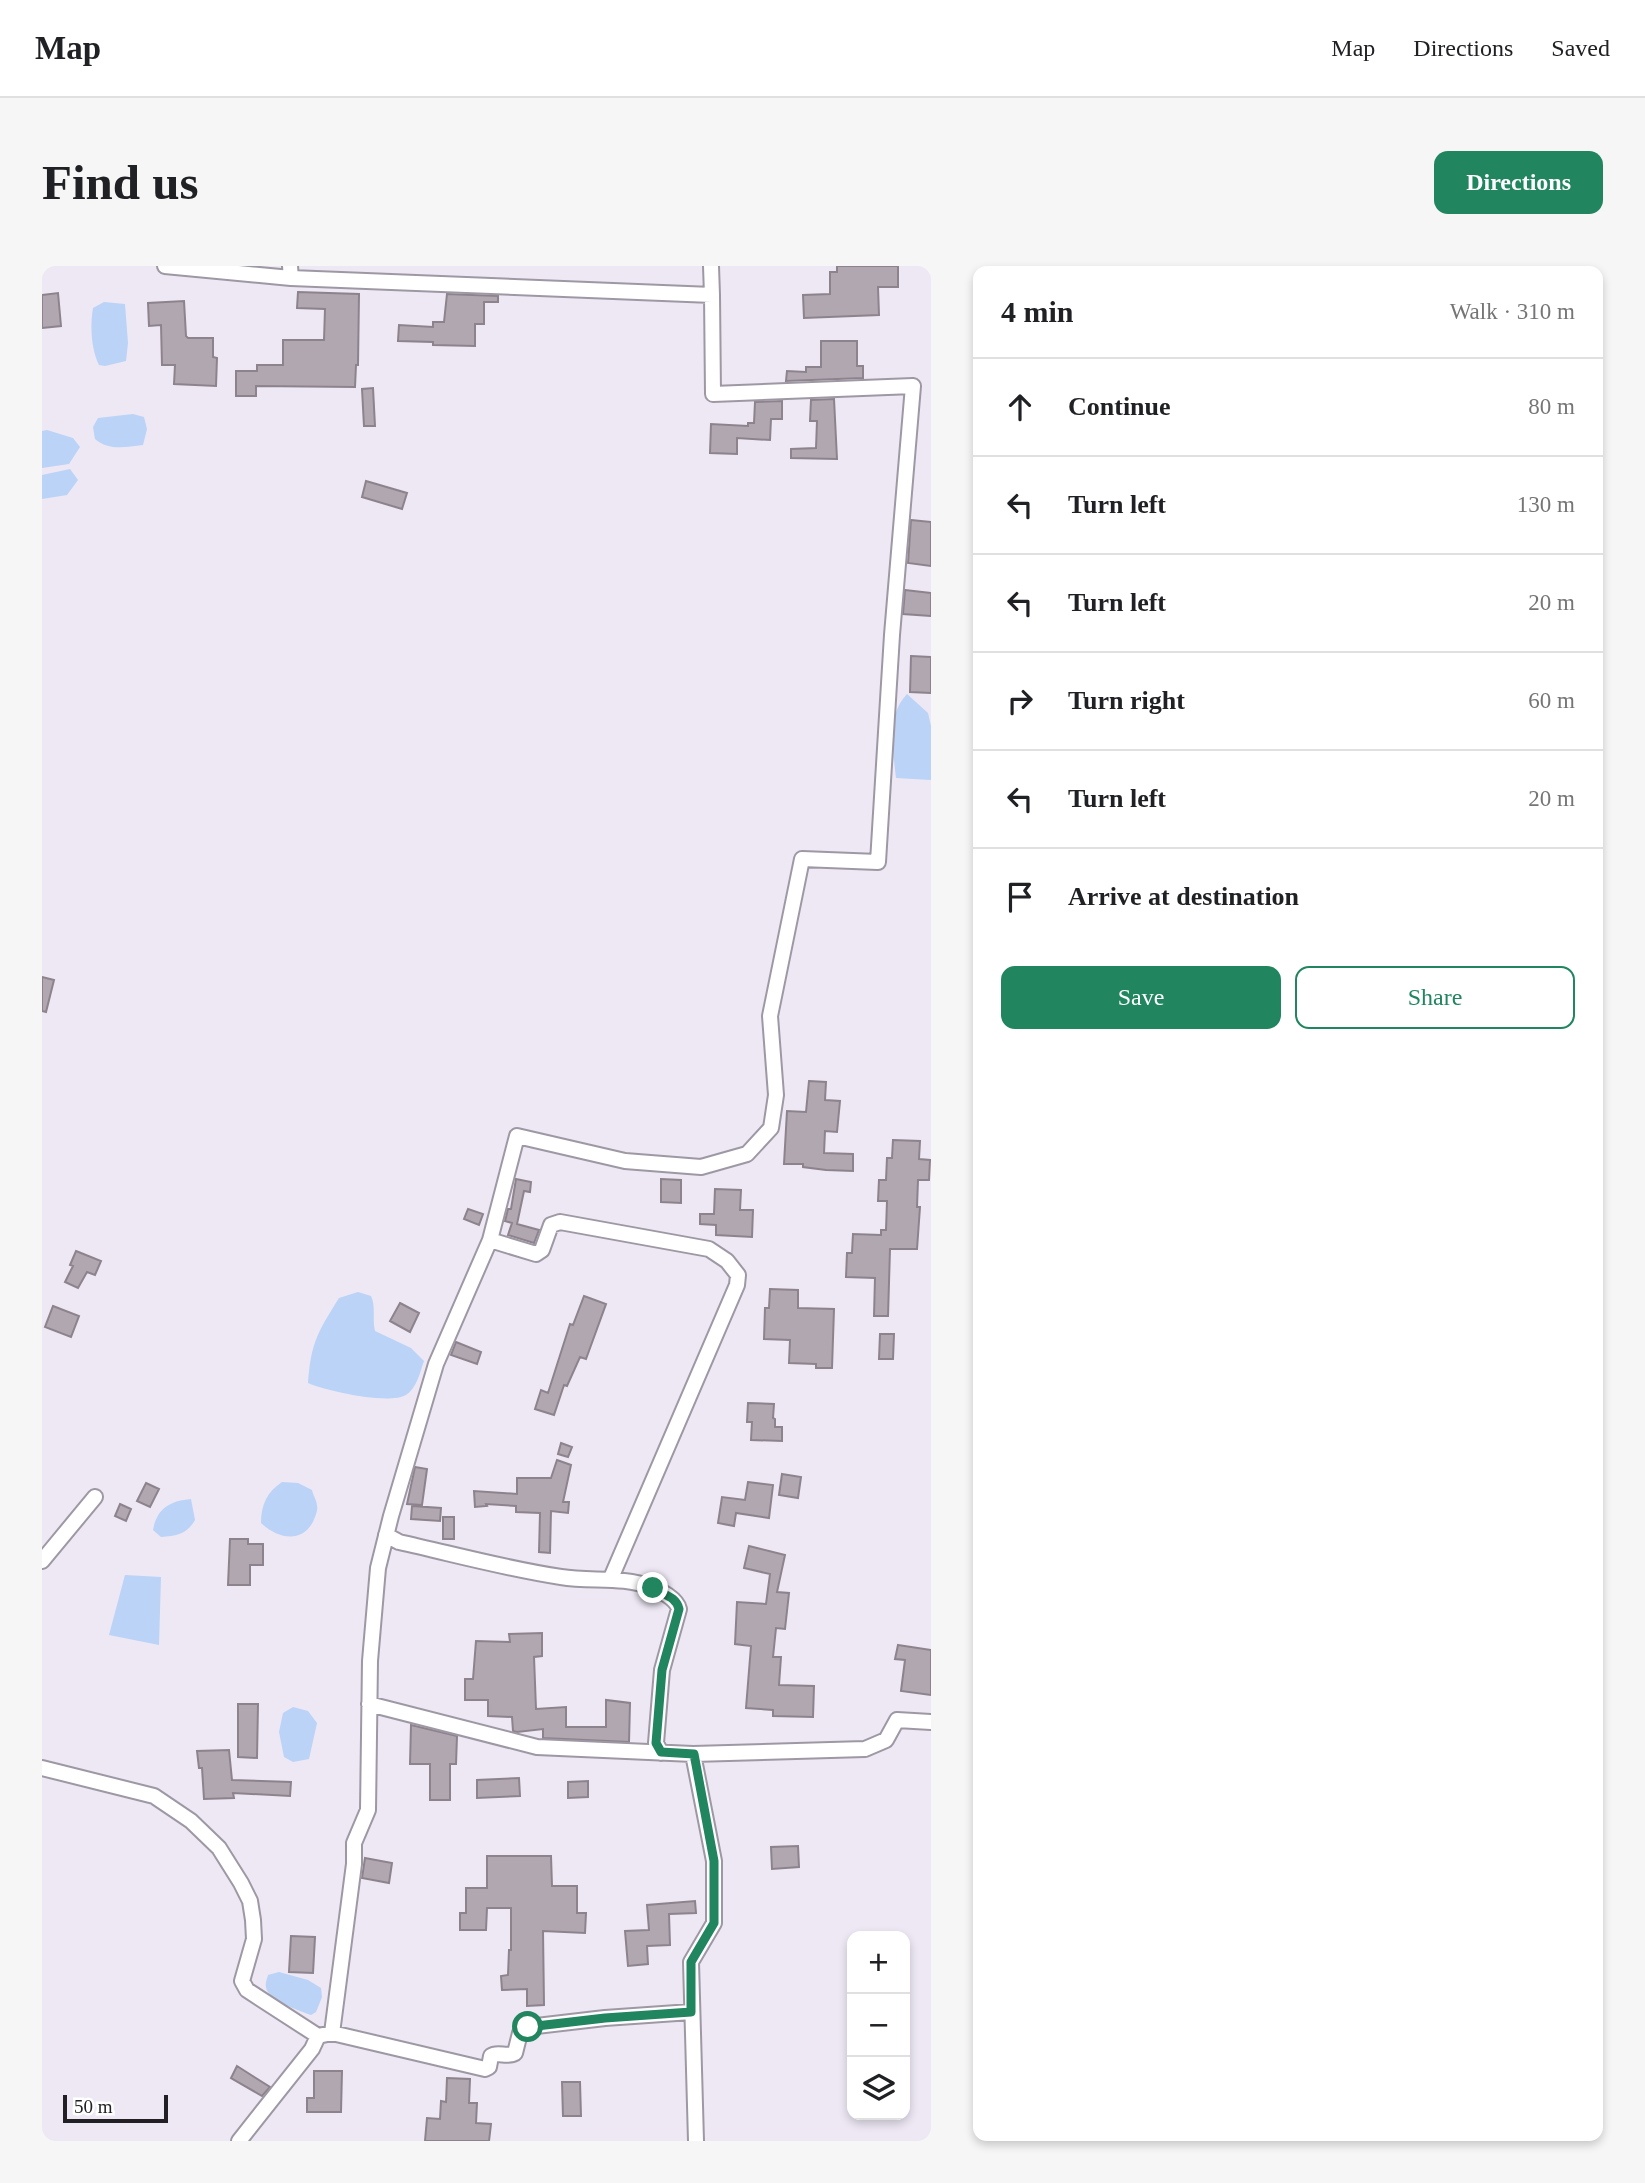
<!DOCTYPE html>
<html lang="en">
<head>
<meta charset="utf-8">
<style>
	:root { --surface:#fff; --page:#f6f6f6; --text:#202124; --muted:#757577; --line:#e0e0e0; --accent:#21855f }
	body { margin:0; font-family:Georgia,serif; background:var(--page); color:var(--text) }
	.controls { position:absolute; right:21px; bottom:21px; display:grid; overflow:hidden; border-radius:14px; box-shadow:0 4px 10px #0003 }
	.controls button { width:63px; height:63px; display:grid; place-items:center; padding:0; border:0; border-bottom:2px solid var(--line); background:var(--surface); color:var(--text); font:35px sans-serif }
	.scale { position:absolute; left:21px; bottom:18px; width:105px; box-sizing:border-box; padding-left:7px; border:4px solid #232025; border-top:0; font-size:19px; line-height:24px; white-space:nowrap; color:#232025; -webkit-text-stroke:5px #fff; paint-order:stroke }
	.stop { position:absolute; width:21px; height:21px; margin:-16px; border:5px solid #21855f; border-radius:50%; background:#fff }
	.stop.end { background:#21855f; border-color:#fff; box-shadow:0 2px 7px #0008 }
	.list { margin:0; padding:0; list-style:none }
	h2 { display:flex; justify-content:space-between; align-items:center; height:91px; margin:0; padding:0 28px; font-size:30px }
	h2 small { font-size:23px; font-weight:400; color:var(--muted) }
	.list li { display:grid; grid-template-columns:46px 1fr auto; gap:21px; align-items:center; box-sizing:border-box; height:98px; padding:0 28px; border-top:2px solid var(--line) }
	.list b { display:block; font-size:26px; white-space:nowrap }
	.list em { font-size:23px; font-style:normal; color:var(--muted) }
	.actions { display:flex; gap:14px; padding:21px 28px }
	.actions a { flex:1; padding:16px 0; border:2px solid var(--accent); border-radius:14px; text-align:center; font-size:24px; color:var(--accent) }
	.actions .main { background:var(--accent); color:#fff }
	.icon { flex:none; width:38px; height:38px; fill:none; stroke:currentColor; stroke-width:2; stroke-linecap:round; stroke-linejoin:round }
	.map { position:relative; flex:none; width:889px; height:1875px; overflow:hidden; border-radius:14px }
	header { display:flex; align-items:center; gap:42px; box-sizing:border-box; height:98px; padding:0 35px; background:var(--surface); border-bottom:2px solid var(--line) }
	header strong { font-size:33px }
	nav { display:flex; gap:38px; margin-inline-start:auto; font-size:24px }
	.intro { display:flex; align-items:center; justify-content:space-between; box-sizing:border-box; height:168px; padding:0 42px }
	h1 { margin:0; font-size:49px }
	.button { padding:18px 32px; border-radius:14px; background:var(--accent); color:#fff; font-size:24px; font-weight:700 }
	main { display:flex; gap:42px; padding:0 42px }
	aside { flex:1; background:var(--surface); border-radius:14px; box-shadow:0 4px 10px #0003 }
	.map>svg:first-child { display:block }
	.water { fill:#bad3f7 }
	.building { fill:#b1a7b1; stroke:#8d838d; stroke-width:2 }
	.lines { fill:none; stroke-linecap:round; stroke-linejoin:round }
	.minor-casing { stroke:#9e98a4; stroke-width:18 }
	.minor { stroke:#fff; stroke-width:14 }
	.route { stroke:#21855f; stroke-width:9 }
</style>
</head>
<body>
<header>
<strong>Map</strong>
<nav><a>Map</a><a>Directions</a><a>Saved</a></nav>
</header>
<div class="intro"><h1>Find us</h1><a class="button">Directions</a></div>
<main>
<div class="map">
<svg width="889" height="1875" viewBox="0 0 889 1875">
	<rect width="100%" height="100%" fill="#ede8f4"/>
	<path class="water" d="M62,36L83,38L86,77L84,95L63,100L57,99C49,83 48,59 51,42Z
		M91,148L102,151L105,163L101,179C83,181 67,185 53,173L51,161L56,152Z
		M5,164L31,172L38,181L27,198L0,202V165Z
		M28,203L36,214L25,229L0,233V209Z
		M865,428L886,447L889,460V514L854,512C851,484 844,450 865,428Z
		M316,1026L329,1030C334,1040 330,1053 333,1065L369,1082L382,1095C378,1106 375,1122 364,1129C346,1139 285,1125 266,1117C269,1076 276,1066 297,1032Z
		M240,1216L256,1217L270,1224C271,1229 275,1235 275,1240C276,1243 274,1248 273,1251C263,1278 237,1274 219,1257C219,1239 225,1226 240,1216Z
		M149,1233L153,1254C145,1268 135,1270 119,1271L111,1264C115,1242 128,1235 149,1233Z
		M83,1309L119,1311L117,1379L67,1369Z
		M251,1441L266,1445L275,1457L267,1493L251,1496L242,1491L237,1466L241,1447Z
		M237,1706L266,1714L279,1722L280,1731L274,1746L269,1749C258,1745 225,1734 224,1721C223,1717 225,1713 226,1709Z"/>
	<path class="building" d="M795,0H856V21H836L837,49L762,52L761,29L788,28V6H795Z
		M256,26L317,28L316,99H314L313,121L214,120V130H194V105H215V99H241V74H282L283,43L255,42Z
		M16,27L19,60L0,62V29Z
		M405,28L456,30V36H442V58H433V80L391,79V76L356,75L357,59L391,61V56H402Z
		M142,35L144,70L146,72H171V91L175,92L174,120L132,118L133,99H120L119,59L107,60L106,37Z
		M779,75H815V100H821V112L744,115L745,105L764,106V101H779Z
		M331,122L333,160H322L320,123Z
		M792,133L795,193L749,192V183L774,182L775,155H768L769,134Z
		M740,135V153H729L728,174L695,172V188L668,187L669,158L706,160V157H712L713,136Z
		M324,215L365,227L360,243L320,231Z
		M869,254L889,256V300L866,297Z
		M863,324L889,327V350L861,348Z
		M869,390L889,391V427L868,426Z
		M0,711L12,714L4,746L0,745Z
		M767,815L784,816L783,834L798,835L795,866L783,865L782,887L811,888V905L784,904L761,901V898H742L745,845L764,846Z
		M851,874L878,875L877,893L888,894L887,914H876L875,941H878L875,983H848L846,1050H832L833,1012L804,1011L805,987H810L811,968L839,969V964H844L845,935H836L837,914H844L845,892H850Z
		M474,913L489,916L488,926L482,925L475,958L497,964L492,977L466,969L470,957L463,955L466,943H469Z
		M619,913L639,914V937L619,936Z
		M673,923L699,924L698,944H711L710,971L674,969V959L658,958V948H672Z
		M426,943L441,948L437,959L422,953Z
		M34,985L59,995L53,1009L45,1006L36,1022L23,1016L31,1000L28,999Z
		M728,1023L756,1024V1042L792,1043L790,1102H774V1098L747,1097L748,1074L722,1073L723,1042H727Z
		M542,1030L564,1038L544,1093L538,1091L525,1120L522,1119L512,1149L493,1143L499,1124L506,1127L528,1058L531,1059Z
		M358,1037L377,1047L368,1066L348,1055Z
		M11,1040L37,1050L29,1071L3,1061Z
		M838,1068H852L851,1093H837Z
		M414,1076L439,1086L435,1098L409,1089Z
		M706,1137L732,1138L731,1152L733,1153V1161H740V1175L709,1174L710,1156H705Z
		M519,1177L530,1181L526,1191L516,1188Z
		M515,1194L529,1199L521,1236H527L526,1247L509,1245L508,1287L497,1286L498,1247L474,1246V1240L444,1238L445,1240L433,1241L432,1225L475,1228V1212H509Z
		M373,1201L385,1203L380,1239L365,1238Z
		M740,1208L759,1211L756,1232L737,1229Z
		M706,1216L731,1219L727,1252L694,1247L692,1260L676,1257L680,1231L703,1234Z
		M104,1217L117,1223L108,1241L95,1235Z
		M78,1238L89,1243L84,1255L73,1250Z
		M370,1240L399,1242L398,1255L369,1253Z
		M401,1251H412V1273H401Z
		M188,1273H206V1278H221V1299H208V1319H186Z
		M707,1280L743,1289L735,1326L747,1327L743,1363L734,1362L731,1391H739L737,1419L772,1420L771,1451L731,1450V1444L704,1442L709,1380L693,1378L695,1336L724,1338L728,1308L702,1302Z
		M500,1367V1390L492,1391L494,1443L524,1441V1461H564V1434L588,1437L587,1476L501,1472V1463L475,1466L471,1465L470,1451L446,1450V1434H423V1413H431L434,1375L468,1376L467,1368Z
		M856,1379L889,1384V1429L859,1425L863,1394L853,1393Z
		M196,1438H216L215,1492L196,1491Z
		M369,1459L415,1470L414,1498H408V1534H388V1498H368Z
		M187,1484L190,1514L249,1516L248,1530L191,1527L192,1532L162,1533L160,1502H157L155,1485Z
		M477,1512L478,1530L435,1532V1514Z
		M546,1515V1531L526,1532V1516Z
		M756,1580L757,1601L730,1603L729,1581Z
		M445,1590H509L510,1620H535V1647H544L543,1667L501,1665L502,1739L485,1740V1723L460,1724L459,1710L466,1709L467,1684H469V1642H445L444,1664H418V1647H424V1622H445Z
		M323,1592L350,1597L347,1617L320,1612Z
		M653,1635L654,1647L627,1648L628,1679L605,1680L606,1698L586,1700L583,1665L607,1664L605,1639Z
		M249,1670L273,1671L271,1707L247,1706Z
		M195,1800L228,1821L220,1830L189,1812Z
		M272,1805H300L299,1846H265V1832H272Z
		M405,1812L428,1813L427,1837H435L434,1857L449,1858L447,1875H383L385,1852L398,1853L399,1835L404,1836Z
		M520,1816H538L539,1850H521Z"/>
	<g class="lines">
		<defs>
			<path id="minor" d="M123,0L249,12
				M669,0L670,29
				M448,974L494,988L500,984L509,959L518,956L667,983L685,995L696,1009L695,1019L569,1312
				M344,1269L357,1276C411,1288 465,1303 519,1311C549,1316 580,1310 609,1321C618,1324 635,1333 637,1343L620,1404L614,1477L619,1487
				M0,1295L53,1231
				M327,1438L495,1481L651,1488L823,1483L844,1474L855,1454L889,1456
				M651,1488L672,1595V1657L649,1696L654,1875
				M0,1502L112,1530L149,1555L177,1582L199,1617L208,1635L211,1654L212,1673L200,1715L205,1724L276,1770L290,1767L312,1598V1577L326,1544L328,1395L336,1302L349,1250L394,1098L448,974L475,870L583,895L659,901L705,888L729,862L734,829L728,750L760,593L836,596L850,369L871,120L671,128L670,29L249,12L248,0
				M290,1767L443,1803L447,1801L449,1790C456,1785 465,1792 473,1787L478,1767L486,1761L563,1752L649,1746
				M197,1875L270,1783L276,1770"/>
		</defs>
		<use href="#minor" class="minor-casing"/>
		<use href="#minor" class="minor"/>
	</g>
	<g class="lines">
		<path class="route" d="M486,1761L563,1752L649,1746V1696L672,1657V1595L652,1488L619,1486L614,1477L620,1404L637,1343C634,1330 621,1329 611,1322"/>
	</g>
</svg>
<div class="controls">
<button>+</button>
<button>−</button>
<button><svg class="icon" aria-label="layers" viewBox="0 0 24 24"><path d="M12 4l9 5-9 5-9-5zM3 14l9 5 9-5"/></svg></button>
</div>
<div class="scale">50 m</div>
<div class="stop" style="left:486px;top:1761px"></div>
<div class="stop end" style="left:611px;top:1322px"></div>
</div>
<aside>
<h2>4 min<small>Walk · 310 m</small></h2>
<ul class="list">
<li><svg class="icon" aria-label="ahead" viewBox="0 0 24 24"><path d="M12 20V5M6 11l6-6 6 6"/></svg><div><b>Continue</b></div><em>80 m</em></li>
<li><svg class="icon" aria-label="left" viewBox="0 0 24 24"><path d="M17 20v-9H6M10 6l-5 5 5 5"/></svg><div><b>Turn left</b></div><em>130 m</em></li>
<li><svg class="icon" aria-label="left" viewBox="0 0 24 24"><path d="M17 20v-9H6M10 6l-5 5 5 5"/></svg><div><b>Turn left</b></div><em>20 m</em></li>
<li><svg class="icon" aria-label="right" viewBox="0 0 24 24"><path d="M7 20v-9h11M14 6l5 5-5 5"/></svg><div><b>Turn right</b></div><em>60 m</em></li>
<li><svg class="icon" aria-label="left" viewBox="0 0 24 24"><path d="M17 20v-9H6M10 6l-5 5 5 5"/></svg><div><b>Turn left</b></div><em>20 m</em></li>
<li><svg class="icon" aria-label="arrive" viewBox="0 0 24 24"><path d="M6 21V4h12l-3 4 3 4H6"/></svg><div><b>Arrive at destination</b></div></li>
</ul>
<div class="actions"><a class="main">Save</a><a>Share</a></div>
</aside>
</main>
</body>
</html>
